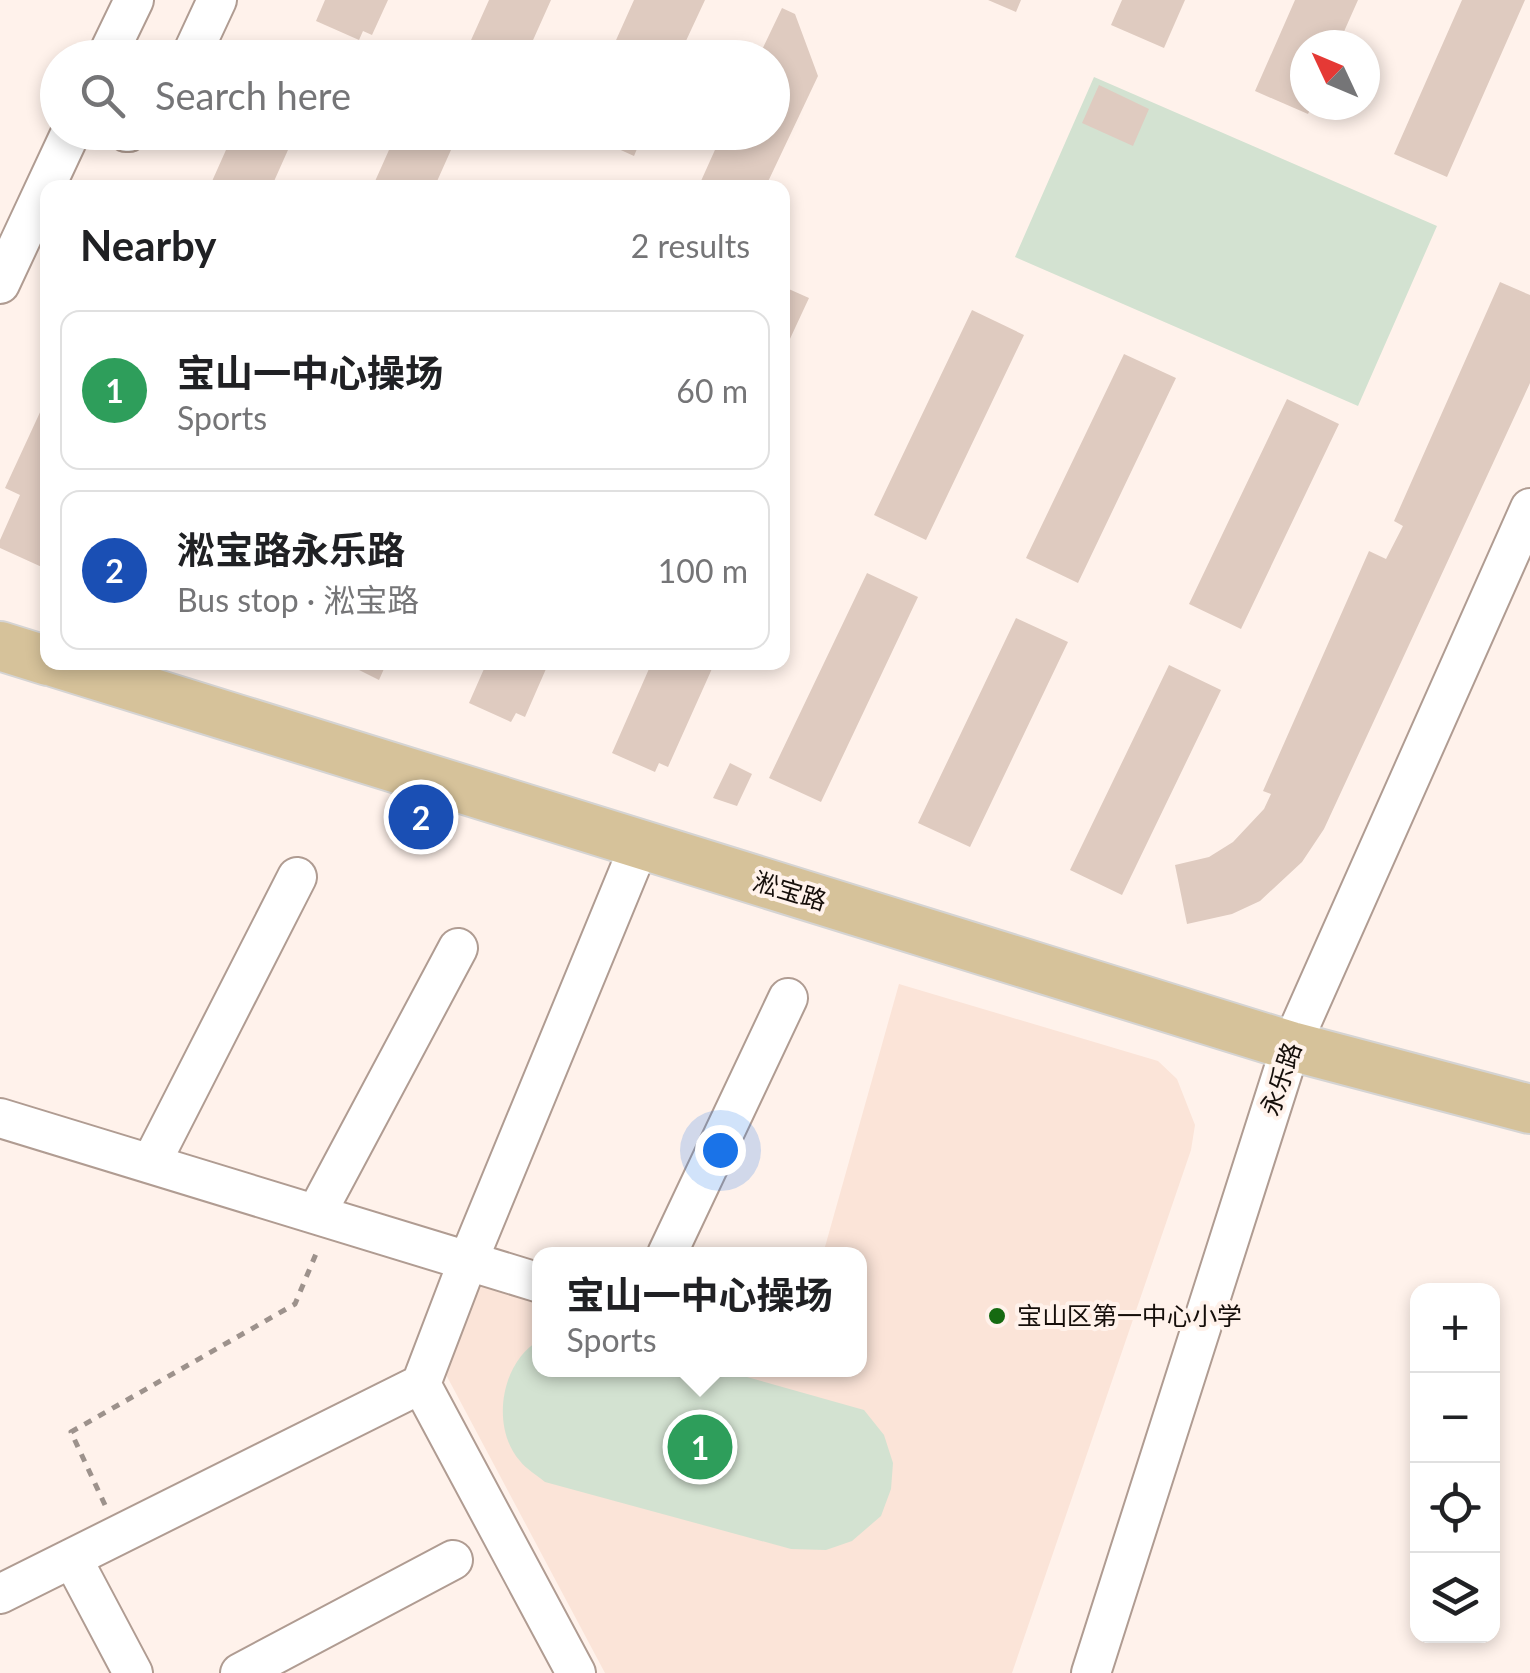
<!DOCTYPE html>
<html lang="en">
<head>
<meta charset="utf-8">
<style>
	:root { --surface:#fff; --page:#f6f6f6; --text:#202124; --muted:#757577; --line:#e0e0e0; --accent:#0b8043 }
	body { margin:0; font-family:Lato,"Noto Sans SC",sans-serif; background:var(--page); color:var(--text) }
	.controls { position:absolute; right:30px; bottom:30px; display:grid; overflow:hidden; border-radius:20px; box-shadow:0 5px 15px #0003 }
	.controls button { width:90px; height:90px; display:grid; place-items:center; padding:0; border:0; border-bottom:2px solid var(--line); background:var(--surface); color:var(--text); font:50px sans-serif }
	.compass { position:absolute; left:1290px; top:30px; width:90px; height:90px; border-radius:50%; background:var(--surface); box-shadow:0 5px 15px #0003; rotate:314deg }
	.you { position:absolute; left:720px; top:1150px; width:35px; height:35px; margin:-25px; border:8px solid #fff; border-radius:50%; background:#1a73e8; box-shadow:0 0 0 15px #1a73e833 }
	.badge { display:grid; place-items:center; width:65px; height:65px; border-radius:50%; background:var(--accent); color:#fff; font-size:32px; font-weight:700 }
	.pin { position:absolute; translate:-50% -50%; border:5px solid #fff; box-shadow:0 2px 10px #0006 }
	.popup { position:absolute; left:532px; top:1247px; width:335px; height:130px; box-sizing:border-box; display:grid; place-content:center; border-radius:20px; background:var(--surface); filter:drop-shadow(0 2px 8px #0005); font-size:32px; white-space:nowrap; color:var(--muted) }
	.popup b { font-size:38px; color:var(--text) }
	.popup::after { content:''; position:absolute; left:50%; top:100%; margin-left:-20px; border:20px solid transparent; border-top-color:var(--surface) }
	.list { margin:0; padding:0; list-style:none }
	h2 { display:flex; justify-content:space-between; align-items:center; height:130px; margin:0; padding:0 40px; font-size:42px }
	h2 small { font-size:32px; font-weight:400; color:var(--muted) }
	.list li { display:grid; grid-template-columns:65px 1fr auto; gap:30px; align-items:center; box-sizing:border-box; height:160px; margin:0 20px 20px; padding:0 20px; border:2px solid var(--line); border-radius:20px }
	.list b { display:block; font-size:38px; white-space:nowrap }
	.list p { margin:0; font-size:32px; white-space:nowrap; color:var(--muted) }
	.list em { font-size:32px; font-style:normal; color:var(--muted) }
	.icon { flex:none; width:55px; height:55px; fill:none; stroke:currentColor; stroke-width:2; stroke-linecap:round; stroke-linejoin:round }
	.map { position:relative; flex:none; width:1530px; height:1673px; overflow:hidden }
	.search { position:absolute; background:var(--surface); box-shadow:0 5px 15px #0003; left:40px; top:40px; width:750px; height:110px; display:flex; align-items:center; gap:25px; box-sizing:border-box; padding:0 35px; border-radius:55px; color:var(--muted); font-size:38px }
	.panel { position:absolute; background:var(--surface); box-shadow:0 5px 15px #0003; left:40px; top:180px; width:750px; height:490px; border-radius:20px }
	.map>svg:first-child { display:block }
	.built { fill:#fbe4d8 }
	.green { fill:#d3e2d1 }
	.building { fill:#dfcbc0 }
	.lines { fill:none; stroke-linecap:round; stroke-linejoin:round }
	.minor-casing { stroke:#b09c92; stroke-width:42 }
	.major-casing { stroke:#d5d4d3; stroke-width:52 }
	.path { stroke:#9d928c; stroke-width:5; stroke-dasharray:8 8; stroke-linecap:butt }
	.minor { stroke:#fff; stroke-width:38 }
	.major { stroke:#d6c29a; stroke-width:48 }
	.poi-dot { fill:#156a11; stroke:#fff2eb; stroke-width:4 }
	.labels { text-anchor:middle; stroke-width:8; stroke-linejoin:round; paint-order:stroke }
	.street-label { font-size:25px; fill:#150e0a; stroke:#fff2eb }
	.poi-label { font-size:25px; fill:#150e0a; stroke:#fff2eb; text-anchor:start }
</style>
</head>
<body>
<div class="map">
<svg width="1530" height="1673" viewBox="0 0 1530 1673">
	<rect width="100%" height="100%" fill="#fff2eb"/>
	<path class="built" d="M899,984L1158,1061L1177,1079L1195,1125L1191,1150L1012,1673H605L443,1369L491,1250L540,1263V1370H860V1254H823Z"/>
	<path class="green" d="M1094,77L1437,226L1358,406L1015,257Z
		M540,1340V1370H722L864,1410L884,1435L893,1463L891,1489L881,1516L852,1541L826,1550L791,1549L545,1482C537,1475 526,1469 520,1461C490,1427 501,1361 540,1340Z"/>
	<path class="building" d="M325,0H388L372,35L363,31L359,40L316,21Z
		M489,0H551L525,58H463Z
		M634,0H705L678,58H608Z
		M988,0H1021L1016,12Z
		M1122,0H1185L1164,48L1111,25Z
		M1295,0H1358L1338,45H1305V105H1312L1308,114L1255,91Z
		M1462,0H1525L1447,177L1394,154Z
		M782,8L795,14L818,76L765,188H714L701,181L723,132H772V58H758Z
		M275,42L309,58H268Z
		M1099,85L1149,109L1133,146L1082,123Z
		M234,132H296L271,188H209Z
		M397,132H448L446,137L455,141L434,188H372Z
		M581,132H644L634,156Z
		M1500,282L1530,295V383L1324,829L1302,862L1260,901L1232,914L1187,924L1175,865L1209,857L1233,842L1264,809L1271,794L1263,791L1369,551L1386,559L1403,526L1394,521Z
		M782,286L809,298L782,356Z
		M972,310L1024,335L926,540L874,515Z
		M1124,354L1176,378L1078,583L1026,558Z
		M48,395V560L44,568L0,548V540L20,495L5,488Z
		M1287,399L1339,424L1241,629L1189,604Z
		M867,573L918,597L821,802L769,778Z
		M1016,618L1068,642L970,847L918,823Z
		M343,662H387L379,680Z
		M487,662H549L525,717L516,713L511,722L469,703Z
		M652,662H715L668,767L659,763L655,772L612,753Z
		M1169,665L1221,690L1122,895L1070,870Z
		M730,763L752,774L737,806L713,798Z"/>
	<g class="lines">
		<defs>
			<path id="minor" d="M106,58L134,0
				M190,58L217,0
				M126,132H129
				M0,284L71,132
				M0,1118L540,1283
				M151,1163L297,877
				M316,1214L458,948
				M667,1254L788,998
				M72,1558L133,1673
				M0,1594L421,1384
				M240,1673L453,1560
				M576,1673L421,1384L468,1261L640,844
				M1091,1673L1291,1046L1530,508"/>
			<path id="major" d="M0,646L48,661
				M53,662L1291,1046L1530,1109"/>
		</defs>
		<use href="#minor" class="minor-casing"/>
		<use href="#major" class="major-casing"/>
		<path class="path" d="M105,1505L71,1432L295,1304L318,1249"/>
		<use href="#minor" class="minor"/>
		<use href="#major" class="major"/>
	</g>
	<circle class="poi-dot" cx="997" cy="1316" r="10"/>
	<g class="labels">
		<g class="street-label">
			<text transform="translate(790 891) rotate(17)" y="9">淞宝路</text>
			<text transform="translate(1281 1079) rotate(-71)" y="9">永乐路</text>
		</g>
		<g class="poi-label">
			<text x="1017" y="1325">宝山区第一中心小学</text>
		</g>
	</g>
</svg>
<div class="controls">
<button>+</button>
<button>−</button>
<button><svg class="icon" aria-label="locate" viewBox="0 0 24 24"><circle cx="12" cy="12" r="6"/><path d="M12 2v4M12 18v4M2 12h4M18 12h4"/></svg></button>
<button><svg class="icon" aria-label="layers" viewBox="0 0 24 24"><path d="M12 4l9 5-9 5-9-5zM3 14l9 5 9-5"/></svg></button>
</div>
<svg class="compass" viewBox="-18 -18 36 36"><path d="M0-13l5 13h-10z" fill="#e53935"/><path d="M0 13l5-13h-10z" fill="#757577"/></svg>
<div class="you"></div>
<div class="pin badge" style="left:700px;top:1447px;background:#2e9e5b">1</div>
<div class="popup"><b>宝山一中心操场</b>Sports</div>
<div class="pin badge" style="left:421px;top:817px;background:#1a4fb4">2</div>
<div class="search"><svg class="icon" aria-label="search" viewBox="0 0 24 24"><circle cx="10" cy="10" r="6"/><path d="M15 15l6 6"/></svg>Search here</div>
<section class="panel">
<h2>Nearby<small>2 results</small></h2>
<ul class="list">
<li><span class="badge" style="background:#2e9e5b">1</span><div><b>宝山一中心操场</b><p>Sports</p></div><em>60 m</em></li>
<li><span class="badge" style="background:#1a4fb4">2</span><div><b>淞宝路永乐路</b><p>Bus stop · 淞宝路</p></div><em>100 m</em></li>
</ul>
</section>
</div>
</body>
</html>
